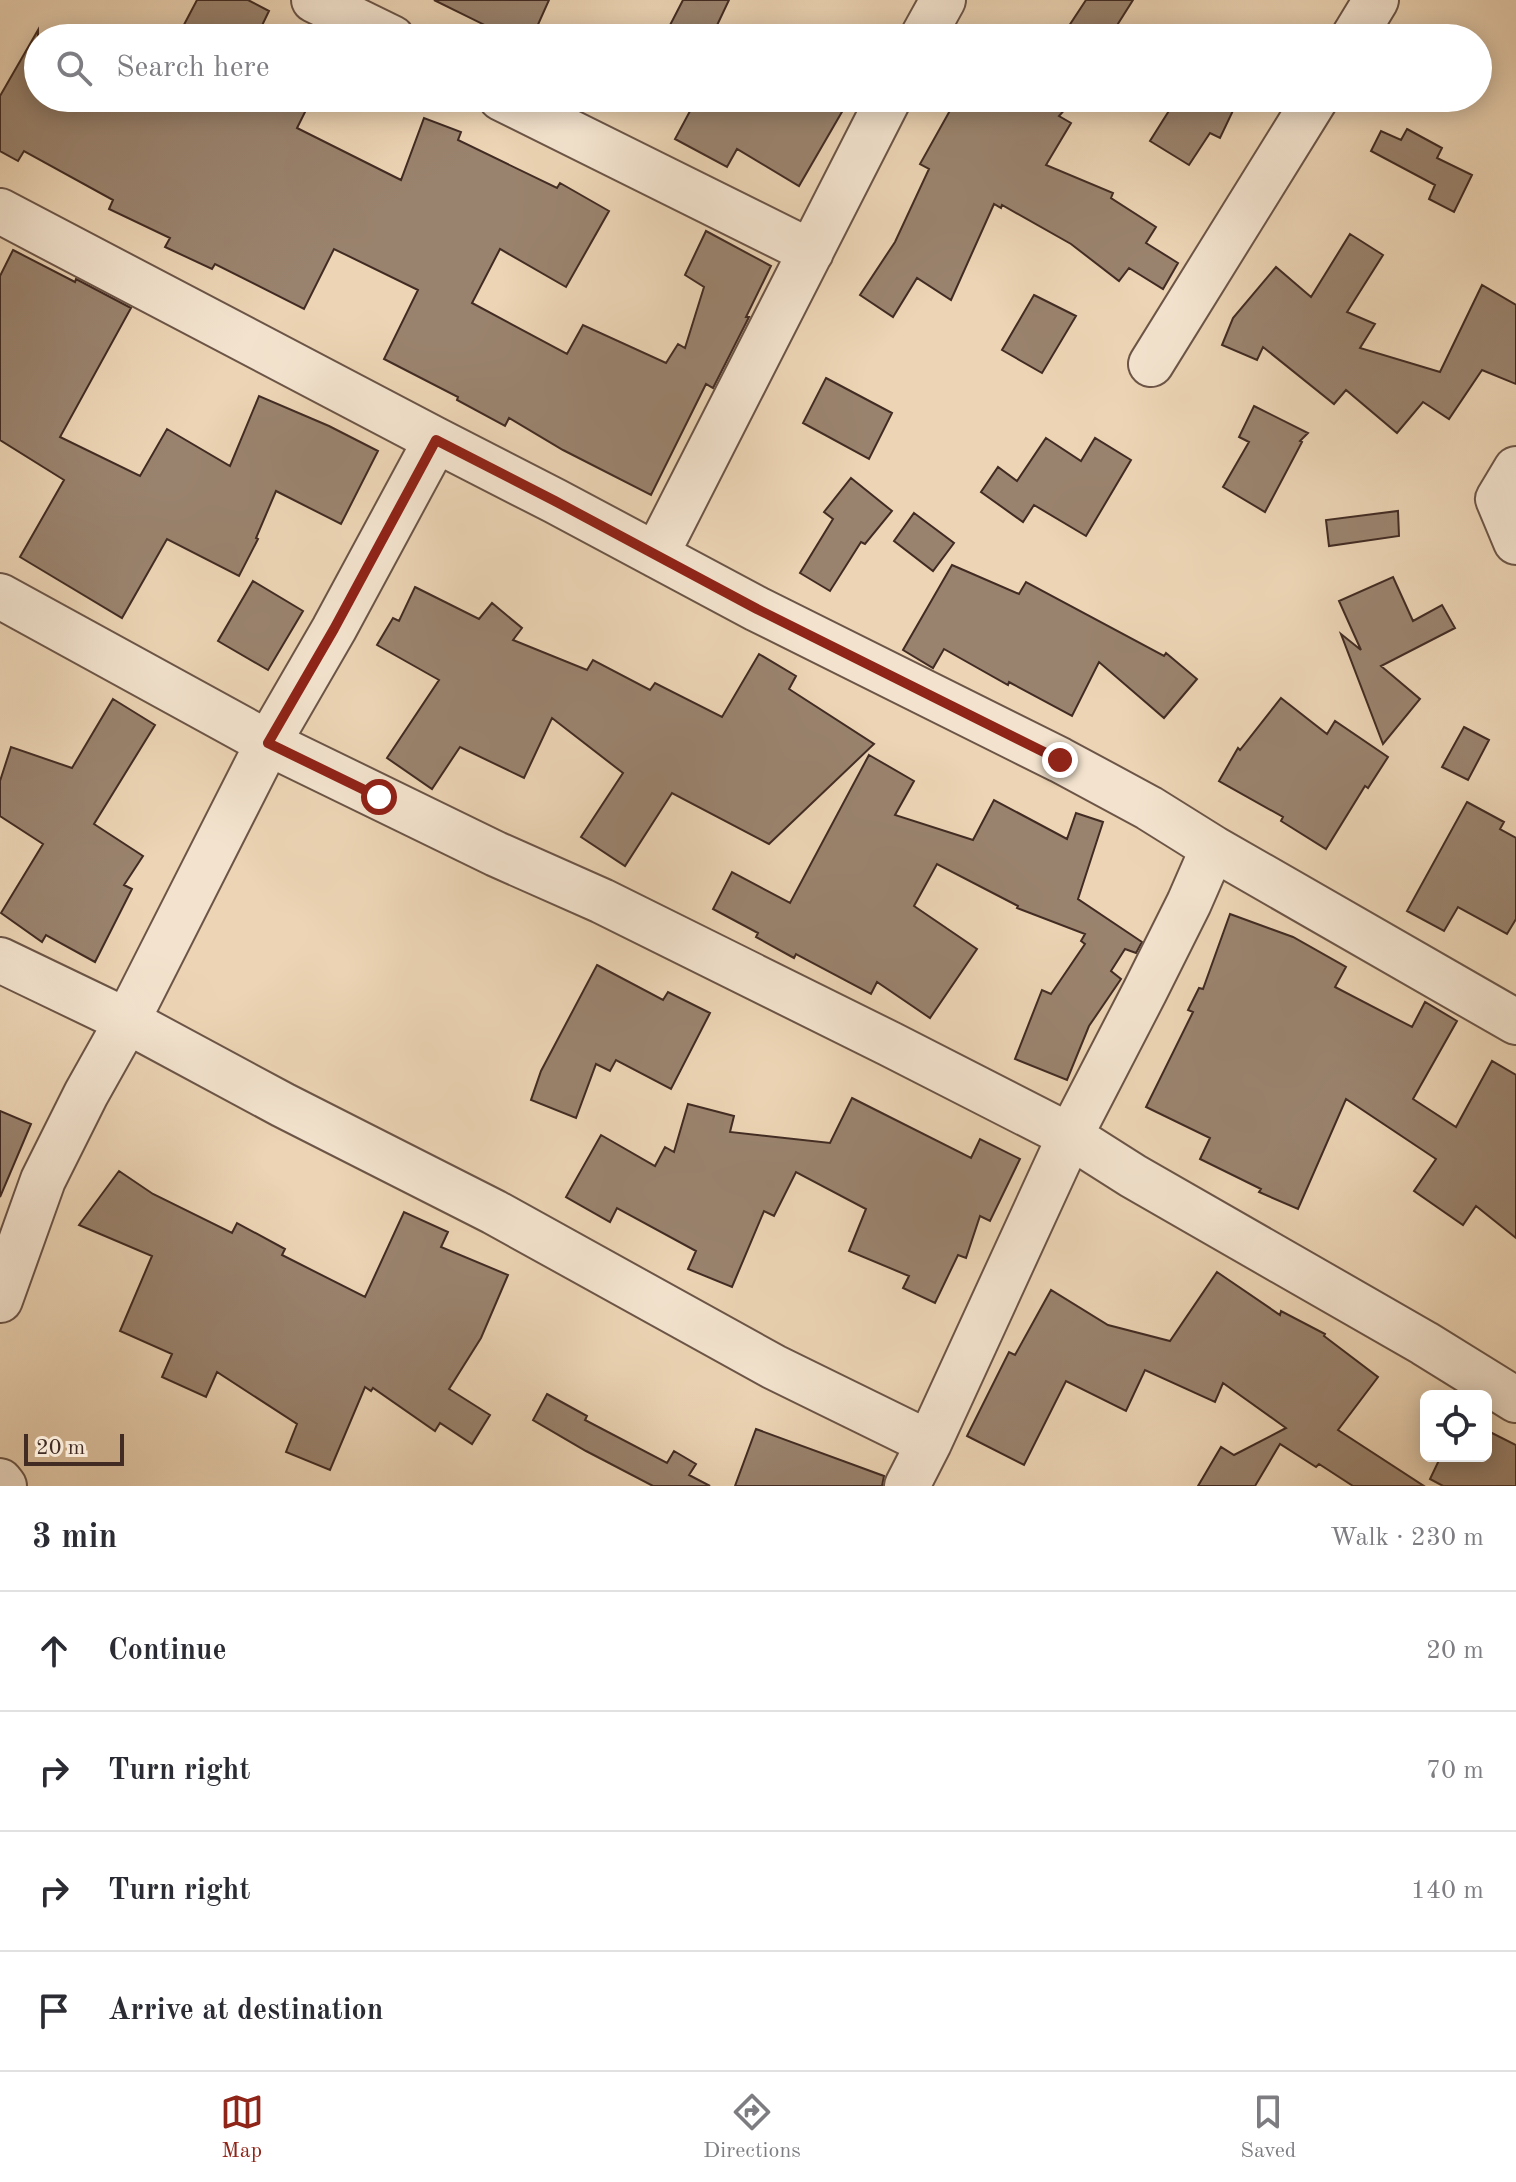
<!DOCTYPE html>
<html lang="en">
<head>
<meta charset="utf-8">
<style>
	:root { --surface:#fff; --page:#f2f2f3; --text:#2b2b33; --muted:#7c7c81; --line:#e1e1e2; --accent:#8f2418 }
	body { margin:0; font-family:"Old Standard TT",serif; background:var(--page); color:var(--text) }
	.controls { position:absolute; right:24px; bottom:24px; display:grid; overflow:hidden; border-radius:12px; box-shadow:0 4px 20px #0003 }
	.controls button { width:72px; height:72px; display:grid; place-items:center; padding:0; border:0; border-bottom:2px solid var(--line); background:var(--surface); color:var(--text); font:40px sans-serif }
	.scale { position:absolute; left:24px; bottom:20px; width:100px; box-sizing:border-box; padding-left:8px; border:4px solid #412b23; border-top:0; font-size:22px; line-height:28px; white-space:nowrap; color:#412b23; -webkit-text-stroke:6px #f3e3ce; paint-order:stroke }
	.stop { position:absolute; width:24px; height:24px; margin:-18px; border:6px solid #8f2418; border-radius:50%; background:#fff }
	.stop.end { background:#8f2418; border-color:#fff; box-shadow:0 2px 8px #0008 }
	.list { margin:0; padding:0; list-style:none }
	h2 { display:flex; justify-content:space-between; align-items:center; height:104px; margin:0; padding:0 32px; font-size:34px }
	h2 small { font-size:26px; font-weight:400; color:var(--muted) }
	.list li { display:grid; grid-template-columns:52px 1fr auto; gap:24px; align-items:center; box-sizing:border-box; height:120px; padding:0 32px; border-top:2px solid var(--line) }
	.list b { display:block; font-size:30px; white-space:nowrap }
	.list em { font-size:26px; font-style:normal; color:var(--muted) }
	.icon { flex:none; width:44px; height:44px; fill:none; stroke:currentColor; stroke-width:2; stroke-linecap:round; stroke-linejoin:round }
	.map { position:relative; flex:none; width:1516px; height:1486px; overflow:hidden }
	.search { position:absolute; background:var(--surface); box-shadow:0 4px 20px #0003; left:24px; right:24px; top:24px; height:88px; display:flex; align-items:center; gap:20px; box-sizing:border-box; padding:0 28px; border-radius:44px; color:var(--muted); font-size:30px }
	.sheet { height:584px; background:var(--surface) }
	nav { display:flex; justify-content:space-around; align-items:center; box-sizing:border-box; height:112px; border-top:2px solid var(--line); background:var(--surface); font-size:22px; color:var(--muted) }
	nav a { display:grid; justify-items:center; gap:4px }
	nav .on { color:var(--accent) }
	.map>svg:first-child { display:block }
	.building { fill:#9a836e; stroke:#412b23; stroke-width:2 }
	.lines { fill:none; stroke-linecap:round; stroke-linejoin:round }
	.minor-casing { stroke:#6c5547; stroke-width:48 }
	.minor { stroke:#f3e3ce; stroke-width:44 }
	.route { stroke:#8f2418; stroke-width:10 }
</style>
</head>
<body>
<div class="map">
<svg width="1516" height="1486" viewBox="0 0 1516 1486">
	<rect width="100%" height="100%" fill="#ecd4b4"/>
	<filter id="stains"><feTurbulence type="fractalNoise" baseFrequency=".0025" numOctaves="4"/><feColorMatrix values="0 0 0 0 .2 0 0 0 0 .09 0 0 0 0 .02 0 0 0 .5 -.17"/></filter>
	<radialGradient id="worn" r=".72"><stop offset=".6" stop-color="#630" stop-opacity="0"/><stop offset="1" stop-color="#630" stop-opacity=".3"/></radialGradient>
	<path class="building" d="M197,0H248L269,11L256,38H177Z
		M434,0H549L532,38H511Z
		M683,0H729L711,38H687L668,29Z
		M1086,0H1133L1109,38H1061Z
		M38,30V98H312L297,128L401,180L424,118L461,132L458,140L557,188L560,183L609,211L566,287L500,249L472,303L567,354L583,325L666,363L678,344L685,348L704,287L685,275L706,231L771,266L746,317H749L713,388L706,384L651,495L563,450L509,418L505,426L457,400L458,397L384,359L418,290L334,249L304,309L215,264L212,269L165,247L170,238L109,209L113,200L24,151L18,161L0,151V96Z
		M697,98H850L799,186L737,149L727,167L675,139Z
		M957,98H1075L1059,116L1071,123L1046,165L1113,193L1111,198L1156,227L1146,243L1178,263L1163,289L1129,268L1119,281L1071,244L1002,205L1001,208L994,204L951,300L917,278L893,317L860,295L895,242L929,169L920,164Z
		M1177,98H1239L1220,138L1210,133L1189,165L1150,141Z
		M1407,129L1442,148L1437,158L1472,175L1454,212L1429,199L1435,185L1371,151L1381,131L1401,140Z
		M1350,234L1383,255L1347,312L1375,324L1360,348L1440,372L1482,285L1516,305V384L1482,370L1449,419L1423,402L1397,433L1346,390L1334,404L1263,347L1257,360L1222,345L1233,318L1276,267L1311,297Z
		M13,250L75,282L76,279L131,308L60,437L140,476L167,429L230,466L259,396L329,426L378,451L341,524L276,491L256,538L258,539L239,576L167,539L122,618L20,557L64,480L0,440V276Z
		M1034,295L1076,316L1042,373L1002,350Z
		M826,378L892,413L869,459L803,423Z
		M1254,406L1308,433L1300,441L1302,442L1265,512L1223,487L1249,442L1239,437Z
		M1046,438L1081,461L1095,438L1131,460L1086,536L1034,505L1023,522L981,492L998,467L1017,481Z
		M851,478L892,511L865,544L861,542L830,591L800,573L833,519L824,512Z
		M1398,511L1399,536L1329,546L1326,520Z
		M914,513L954,543L933,571L894,541Z
		M952,565L1019,594L1026,582L1164,656L1166,653L1197,679L1164,718L1099,662L1072,716L1009,682L1008,685L944,649L933,668L903,650Z
		M1393,577L1413,621L1442,605L1455,628L1381,666L1420,699L1383,744L1341,634L1361,650L1339,601Z
		M253,581L303,611L268,670L218,641Z
		M415,587L479,619L492,603L522,628L513,640L587,670L593,660L650,690L655,683L722,717L759,654L796,676L789,689L874,744L769,844L672,793L625,866L581,837L623,773L552,718L524,778L460,747L432,789L387,758L439,680L377,645L393,618L399,621Z
		M1281,698L1327,734L1335,721L1388,757L1368,788L1365,786L1326,849L1281,821L1283,817L1219,781L1238,748L1240,750Z
		M113,699L155,725L94,824L143,856L124,885L132,889L95,962L46,935L42,942L1,913L43,844L0,816V781L11,747L72,768Z
		M1464,727L1489,740L1468,780L1442,767Z
		M869,755L914,781L895,815L973,840L994,800L1067,839L1076,813L1103,822L1078,899L1142,942L1136,953L1125,949L1111,971L1121,979L1089,1026L1067,1080L1015,1059L1042,990L1051,994L1085,944L1081,941L1085,934L1017,908L1018,906L937,864L914,906L977,949L930,1018L877,982L871,994L796,954L794,958L756,937L758,933L713,909L732,872L790,903Z
		M1467,802L1504,822L1500,829L1516,838V919L1507,934L1458,907L1444,931L1407,911Z
		M1230,914L1293,937L1346,967L1335,987L1412,1027L1425,1002L1457,1021L1413,1099L1456,1127L1492,1061L1516,1075V1238L1476,1206L1463,1225L1414,1191L1436,1159L1346,1099L1298,1209L1259,1192L1261,1189L1200,1159L1210,1138L1146,1107L1193,1012L1188,1010L1199,988L1203,989Z
		M597,965L663,1000L668,992L710,1013L671,1089L616,1060L610,1071L596,1064L576,1118L531,1100L541,1071Z
		M852,1098L971,1158L980,1139L1020,1159L990,1221L980,1216L966,1258L958,1255L935,1303L903,1288L909,1276L849,1251L866,1209L796,1172L774,1216L764,1211L732,1287L688,1269L696,1251L617,1208L610,1222L566,1197L601,1135L655,1166L665,1147L674,1152L688,1104L734,1116L730,1132L830,1143Z
		M0,1111L31,1124L0,1197Z
		M119,1171L153,1194L232,1233L237,1223L285,1249L282,1255L365,1297L404,1212L448,1232L441,1247L508,1275L481,1338L449,1389L490,1415L472,1444L440,1423L435,1431L373,1388L371,1391L365,1387L330,1470L286,1452L297,1424L217,1372L206,1397L162,1377L172,1354L120,1331L152,1256L79,1225Z
		M1217,1272L1280,1315L1281,1311L1325,1334L1324,1336L1378,1377L1338,1430L1424,1486H1353L1319,1464L1316,1467L1280,1444L1255,1486H1198L1221,1447L1234,1455L1286,1428L1223,1383L1215,1402L1145,1370L1126,1411L1066,1381L1024,1465L967,1436L1009,1352L1015,1355L1051,1290L1108,1325L1170,1341Z
		M547,1394L587,1416L585,1420L667,1463L674,1451L696,1464L689,1475L710,1486H653L586,1451L533,1420Z
		M756,1429L884,1476L882,1486H735Z
		M1486,1430L1516,1445V1486H1443L1430,1479L1441,1456H1486Z"/>
	<g class="lines">
		<defs>
			<path id="minor" d="M314,0L392,38
				M922,38L943,0
				M1353,38L1376,0
				M501,98L811,252
				M0,211L436,440L555,501L757,609L1060,760L1149,808L1213,848L1189,903L1145,991L1070,1136L929,1443L907,1486
				M1151,364L1316,98
				M1516,469L1498,499L1516,542
				M656,555L889,98
				M0,596L268,743L496,854L602,901L890,1044L1070,1136L1133,1176L1424,1343L1516,1400
				M1213,848L1516,1022
				M0,960L127,1021L283,1105L494,1212L774,1367L929,1443
				M0,1300L43,1180L86,1094L127,1021L268,743L334,629L436,440
				M0,1481L4,1486"/>
		</defs>
		<use href="#minor" class="minor-casing"/>
		<use href="#minor" class="minor"/>
	</g>
	<g class="lines">
		<path class="route" d="M379,797L268,743L334,629L436,440L555,501L757,609L1060,760"/>
	</g>
	<rect width="100%" height="100%" filter="url(#stains)"/>
	<rect width="100%" height="100%" fill="url(#worn)"/>
</svg>
<div class="controls">
<button><svg class="icon" aria-label="locate" viewBox="0 0 24 24"><circle cx="12" cy="12" r="6"/><path d="M12 2v4M12 18v4M2 12h4M18 12h4"/></svg></button>
</div>
<div class="scale">20 m</div>
<div class="stop" style="left:379px;top:797px"></div>
<div class="stop end" style="left:1060px;top:760px"></div>
<div class="search"><svg class="icon" aria-label="search" viewBox="0 0 24 24"><circle cx="10" cy="10" r="6"/><path d="M15 15l6 6"/></svg>Search here</div>
</div>
<section class="sheet">
<h2>3 min<small>Walk · 230 m</small></h2>
<ul class="list">
<li><svg class="icon" aria-label="ahead" viewBox="0 0 24 24"><path d="M12 20V5M6 11l6-6 6 6"/></svg><div><b>Continue</b></div><em>20 m</em></li>
<li><svg class="icon" aria-label="right" viewBox="0 0 24 24"><path d="M7 20v-9h11M14 6l5 5-5 5"/></svg><div><b>Turn right</b></div><em>70 m</em></li>
<li><svg class="icon" aria-label="right" viewBox="0 0 24 24"><path d="M7 20v-9h11M14 6l5 5-5 5"/></svg><div><b>Turn right</b></div><em>140 m</em></li>
<li><svg class="icon" aria-label="arrive" viewBox="0 0 24 24"><path d="M6 21V4h12l-3 4 3 4H6"/></svg><div><b>Arrive at destination</b></div></li>
</ul>
</section>
<nav>
<a class="on"><svg class="icon" aria-label="map" viewBox="0 0 24 24"><path d="M3 6l6-2 6 2 6-2v14l-6 2-6-2-6 2zM9 4v14M15 6v14"/></svg>Map</a>
<a><svg class="icon" aria-label="directions" viewBox="0 0 24 24"><path d="M12 3l9 9-9 9-9-9zM9 14v-3h6M13 9l2 2-2 2"/></svg>Directions</a>
<a><svg class="icon" aria-label="saved" viewBox="0 0 24 24"><path d="M7 4h10v16l-5-4-5 4z"/></svg>Saved</a>
</nav>
</body>
</html>
